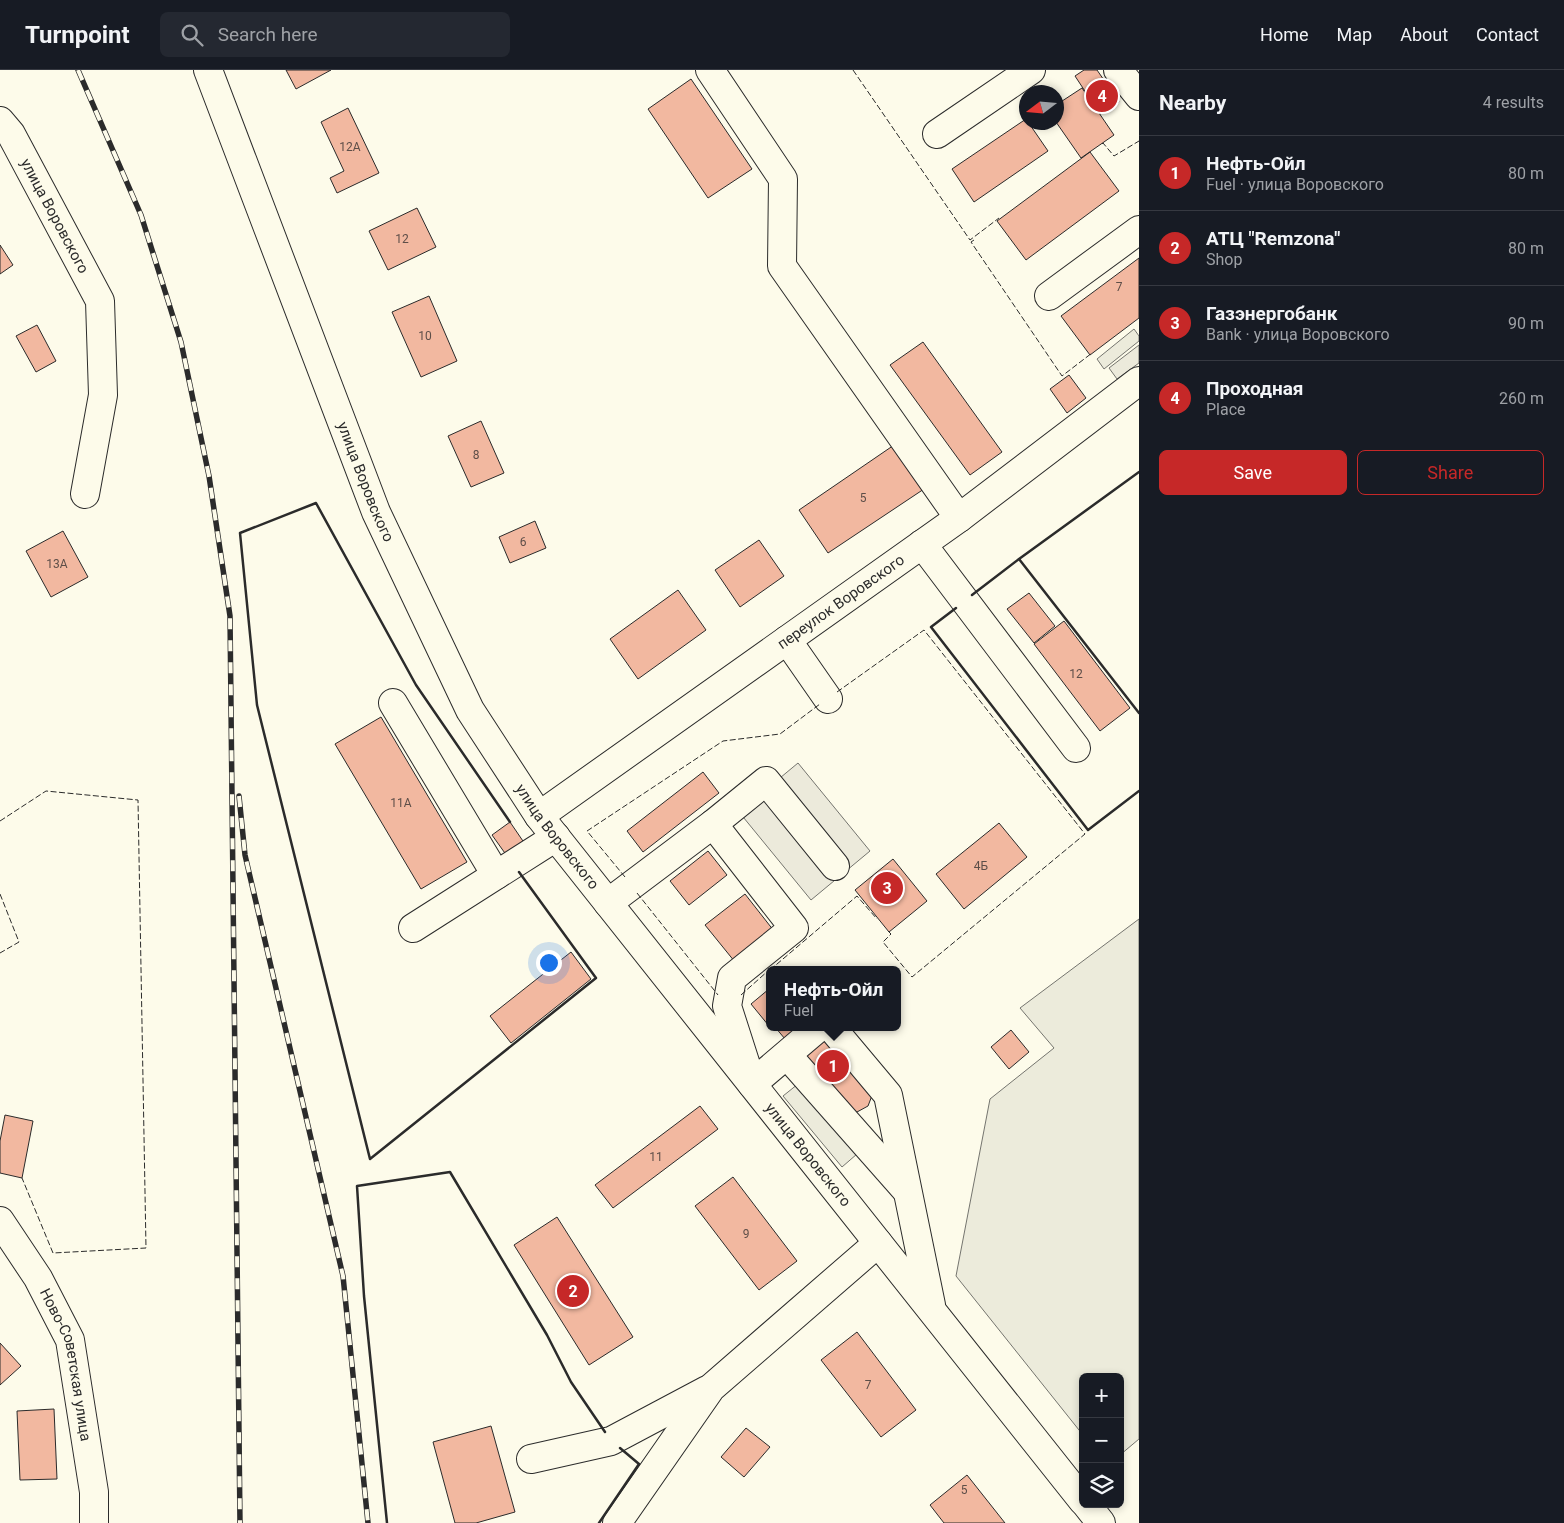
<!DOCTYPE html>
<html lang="en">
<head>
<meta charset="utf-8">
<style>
	:root { --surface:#171b24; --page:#242831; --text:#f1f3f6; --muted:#9ea1a6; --line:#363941; --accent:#c62828 }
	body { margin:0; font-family:Roboto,sans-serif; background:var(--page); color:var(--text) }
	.controls { position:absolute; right:15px; bottom:15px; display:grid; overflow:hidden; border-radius:8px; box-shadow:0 2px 8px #0003 }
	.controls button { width:45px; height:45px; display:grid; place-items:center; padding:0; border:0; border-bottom:1px solid var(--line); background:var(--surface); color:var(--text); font:25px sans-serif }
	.compass { position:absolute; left:1019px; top:15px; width:45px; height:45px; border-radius:50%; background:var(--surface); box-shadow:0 2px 8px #0003; rotate:254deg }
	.you { position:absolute; left:548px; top:892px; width:18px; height:18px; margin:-12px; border:4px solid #fff; border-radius:50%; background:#1a73e8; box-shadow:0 0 0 8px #1a73e833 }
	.badge { display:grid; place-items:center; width:32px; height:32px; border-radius:50%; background:var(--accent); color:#fff; font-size:16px; font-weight:700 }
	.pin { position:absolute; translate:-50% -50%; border:2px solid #fff; box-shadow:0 1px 5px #0006 }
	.popup { position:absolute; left:766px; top:896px; width:135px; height:65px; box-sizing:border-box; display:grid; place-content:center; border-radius:8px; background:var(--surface); filter:drop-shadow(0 1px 4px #0005); font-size:16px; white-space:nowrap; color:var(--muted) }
	.popup b { font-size:19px; color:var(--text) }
	.popup::after { content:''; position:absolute; left:50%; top:100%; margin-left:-10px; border:10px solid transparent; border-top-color:var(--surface) }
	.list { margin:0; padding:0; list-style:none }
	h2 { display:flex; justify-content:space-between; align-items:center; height:65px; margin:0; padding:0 20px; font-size:21px }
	h2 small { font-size:16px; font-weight:400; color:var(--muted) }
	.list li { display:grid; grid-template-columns:32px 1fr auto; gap:15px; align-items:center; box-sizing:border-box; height:75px; padding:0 20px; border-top:1px solid var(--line) }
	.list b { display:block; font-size:19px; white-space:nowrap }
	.list p { margin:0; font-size:16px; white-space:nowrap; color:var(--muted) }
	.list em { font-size:16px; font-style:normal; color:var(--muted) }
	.actions { display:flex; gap:10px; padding:15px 20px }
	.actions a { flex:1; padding:11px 0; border:1px solid var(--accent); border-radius:8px; text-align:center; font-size:18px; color:var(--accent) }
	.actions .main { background:var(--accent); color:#fff }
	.icon { flex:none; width:28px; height:28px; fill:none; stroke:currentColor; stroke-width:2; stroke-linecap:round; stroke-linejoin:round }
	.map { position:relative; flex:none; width:1139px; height:1453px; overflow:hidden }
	header { display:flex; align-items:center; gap:30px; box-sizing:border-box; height:70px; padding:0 25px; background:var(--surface); border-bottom:1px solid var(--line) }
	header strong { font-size:24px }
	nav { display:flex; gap:28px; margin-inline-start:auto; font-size:18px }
	.search { width:350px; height:45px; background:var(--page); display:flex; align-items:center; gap:12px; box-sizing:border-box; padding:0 18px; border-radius:8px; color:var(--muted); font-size:19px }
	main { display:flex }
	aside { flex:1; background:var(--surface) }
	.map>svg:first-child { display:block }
	.green { fill:#ecebdb; stroke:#74746e }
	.parking { fill:#eceadb; stroke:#74746e }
	.building { fill:#f2b8a0; stroke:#2b2b2b }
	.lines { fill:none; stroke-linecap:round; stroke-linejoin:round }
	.minor-casing { stroke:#2b2b2b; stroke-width:30 }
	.minor { stroke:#fdfbea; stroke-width:28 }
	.rail-casing { stroke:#2b2b2b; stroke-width:5.5 }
	.rail { stroke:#fdfbea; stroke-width:4; stroke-dasharray:11; stroke-linecap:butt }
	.fence { stroke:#2b2b2b; stroke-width:1; stroke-dasharray:6 2.5; stroke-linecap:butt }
	.wall { stroke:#2b2b2b; stroke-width:2.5 }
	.labels { text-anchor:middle; stroke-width:4; stroke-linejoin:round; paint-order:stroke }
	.number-label { font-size:12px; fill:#5d4e48 }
	.street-label { font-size:15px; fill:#2b2b2b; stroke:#fdfbea }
</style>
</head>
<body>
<header>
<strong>Turnpoint</strong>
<div class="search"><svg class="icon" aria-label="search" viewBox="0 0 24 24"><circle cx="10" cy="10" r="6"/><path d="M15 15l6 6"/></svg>Search here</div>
<nav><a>Home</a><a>Map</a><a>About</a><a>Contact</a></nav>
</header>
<main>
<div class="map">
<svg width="1139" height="1453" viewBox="0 0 1139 1453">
	<rect width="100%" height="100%" fill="#fdfbea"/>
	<path class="green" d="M1134,259L1139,266V271L1104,299L1097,289Z
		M1139,849V1369L1120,1385V1307H1083V1365L956,1206L990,1029L1054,978L1020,938Z
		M798,1014L857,1084L842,1097L783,1026Z"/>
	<path class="parking" d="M1139,275V293L1117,309L1109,298Z
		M798,693L870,781L811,830L739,742Z"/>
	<path class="building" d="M286,0H331L296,19Z
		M1084,0H1097L1119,32L1100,44L1075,6Z
		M691,9L752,99L708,128L648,39Z
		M1082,18L1114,65L1081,88L1056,52V35Z
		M348,38L379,103L337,123L330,108L344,101L321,52Z
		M1026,49L1048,81L974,132L952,99Z
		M1090,82L1119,121L1026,190L997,151Z
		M417,138L436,177L388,200L369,161Z
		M0,175L13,195L0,204Z
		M1139,188V248L1090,285L1061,246Z
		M429,226L457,291L421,307L392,242Z
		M37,255L56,291L36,302L16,266Z
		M923,272L1002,382L970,405L890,295Z
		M1069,305L1086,328L1067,343L1050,319Z
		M481,351L504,403L471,417L448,366Z
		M897,373L927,417L828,483L799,440Z
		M535,451L546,478L510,493L499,467Z
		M63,461L88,507L51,527L26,481Z
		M759,470L784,506L740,537L715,500Z
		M678,520L706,560L638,609L610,569Z
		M1029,523L1055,556L1034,573L1007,539Z
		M1064,551L1130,638L1100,661L1034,574Z
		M381,647L467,792L421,819L335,674Z
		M703,702L719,723L643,782L627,761Z
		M510,752L525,774L507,786L492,765Z
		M999,753L1027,787L964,839L936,804Z
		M708,781L727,805L689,835L670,811Z
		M893,789L927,831L889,862L855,820Z
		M745,824L774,861L735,892L705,855Z
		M571,882L591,909L511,973L490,946Z
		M769,919V956L751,934Z
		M775,957H822L873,1023L868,1036L857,1042H846Z
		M1011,960L1029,982L1009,999L991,977Z
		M700,1036L718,1059L613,1138L595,1115Z
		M5,1045L33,1051L22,1108L0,1103V1071Z
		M733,1107L797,1191L759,1220L695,1136Z
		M557,1147L633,1267L589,1295L514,1175Z
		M857,1262L916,1340L881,1367L821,1290Z
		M0,1273L21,1296L0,1315Z
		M54,1339L57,1409L20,1410L17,1341Z
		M491,1356L515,1442L476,1453H455L433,1372Z
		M746,1358L770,1377L744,1407L721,1387Z
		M967,1405L1005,1453H944L930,1435Z"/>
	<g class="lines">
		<defs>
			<g id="minor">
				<path id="s1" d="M208,0L376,442L470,640L539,746L1083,1431"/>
				<path d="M710,0L783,109L782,196L959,448"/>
				<path d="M1118,0L1139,26"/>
				<path id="s2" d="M0,51L11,64L100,231L103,325L85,424"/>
				<path d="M937,64L1031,0"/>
				<path d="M1049,226L1139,160"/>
				<path d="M922,474L1076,678"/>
				<path d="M787,570L828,629"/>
				<path d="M393,633L496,805"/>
				<path id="s3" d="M539,746L959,448L1139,311"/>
				<path d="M713,754L766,711L835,796"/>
				<path d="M608,833L713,754L794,858L732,908L727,936L752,1014L819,957"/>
				<path d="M413,858L556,767"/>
				<path d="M831,957L888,1025L931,1235"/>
				<path d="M787,985L907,1121"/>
				<path id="s4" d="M0,1151L38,1208L70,1270L94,1422V1453"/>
				<path d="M531,1389L611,1371L707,1320"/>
				<path d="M1086,1434L1101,1453"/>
				<path d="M617,1453L711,1318L878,1173"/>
			</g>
		</defs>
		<use href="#minor" class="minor-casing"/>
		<use href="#minor" class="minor"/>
		<defs>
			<path id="rail" d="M78,0L141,145L181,272L209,406L230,546L240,1453
				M239,726L245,785L343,1206L368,1453"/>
		</defs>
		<use href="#rail" class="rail-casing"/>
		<use href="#rail" class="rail"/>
		<path class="fence" d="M853,0L970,170L999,148
			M1102,74L1103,73L1114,86L1139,71
			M974,170L971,172L1062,306L1092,283
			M837,622L924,560L1085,764L912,907L883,872L891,864L887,860
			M0,751L46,721L138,730L146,1178L53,1183L22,1108
			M625,807L587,761L723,671L780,664L820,634
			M637,823L718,925
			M0,824L19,872L0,883
			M770,900L857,826L877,849
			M741,925L769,900"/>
		<path class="wall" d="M1019,489L1139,402
			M972,525L1019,489L1139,643
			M956,538L931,557L1088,760L1139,721
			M510,752L416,615L316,433L240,463L257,635L370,1089L596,908L519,802
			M387,1453L364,1226L357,1116L450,1102L547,1265L571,1312L605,1362
			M599,1453L639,1394L620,1378"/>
	</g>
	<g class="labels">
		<g class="number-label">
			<text x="350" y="81">12А</text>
			<text x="402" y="173">12</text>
			<text x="1119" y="221">7</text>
			<text x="425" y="270">10</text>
			<text x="476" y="389">8</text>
			<text x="863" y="432">5</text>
			<text x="523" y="476">6</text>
			<text x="57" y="498">13А</text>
			<text x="1076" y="608">12</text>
			<text x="401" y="737">11А</text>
			<text x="981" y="800">4Б</text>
			<text x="656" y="1091">11</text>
			<text x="746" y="1168">9</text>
			<text x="868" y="1319">7</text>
			<text x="964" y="1424">5</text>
		</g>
		<g class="street-label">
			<text dy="5" stroke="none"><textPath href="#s2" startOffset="110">улица Воровского</textPath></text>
			<text dy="5" stroke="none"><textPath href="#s1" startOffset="441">улица Воровского</textPath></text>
			<text dy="5" stroke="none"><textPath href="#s3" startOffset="370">переулок Воровского</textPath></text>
			<text dy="5" stroke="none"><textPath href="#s1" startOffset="846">улица Воровского</textPath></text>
			<text dy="5" stroke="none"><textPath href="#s1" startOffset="1251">улица Воровского</textPath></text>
			<text dy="5" stroke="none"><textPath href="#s4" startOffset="161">Ново-Советская улица</textPath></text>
		</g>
	</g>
</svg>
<div class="controls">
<button>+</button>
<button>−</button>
<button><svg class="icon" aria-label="layers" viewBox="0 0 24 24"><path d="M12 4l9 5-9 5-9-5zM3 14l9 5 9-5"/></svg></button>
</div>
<svg class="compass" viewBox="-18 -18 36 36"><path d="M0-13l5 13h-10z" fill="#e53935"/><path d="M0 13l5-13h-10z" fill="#9ea1a6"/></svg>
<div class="you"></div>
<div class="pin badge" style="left:833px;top:996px">1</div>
<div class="popup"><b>Нефть-Ойл</b>Fuel</div>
<div class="pin badge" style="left:573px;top:1221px">2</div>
<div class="pin badge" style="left:887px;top:818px">3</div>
<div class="pin badge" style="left:1102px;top:26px">4</div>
</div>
<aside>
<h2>Nearby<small>4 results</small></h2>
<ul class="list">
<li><span class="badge">1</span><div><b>Нефть-Ойл</b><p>Fuel · улица Воровского</p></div><em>80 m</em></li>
<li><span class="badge">2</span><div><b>АТЦ &quot;Remzona&quot;</b><p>Shop</p></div><em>80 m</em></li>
<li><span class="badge">3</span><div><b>Газэнергобанк</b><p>Bank · улица Воровского</p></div><em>90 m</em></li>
<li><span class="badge">4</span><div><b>Проходная</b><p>Place</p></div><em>260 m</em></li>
</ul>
<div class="actions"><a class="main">Save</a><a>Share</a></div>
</aside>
</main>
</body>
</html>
